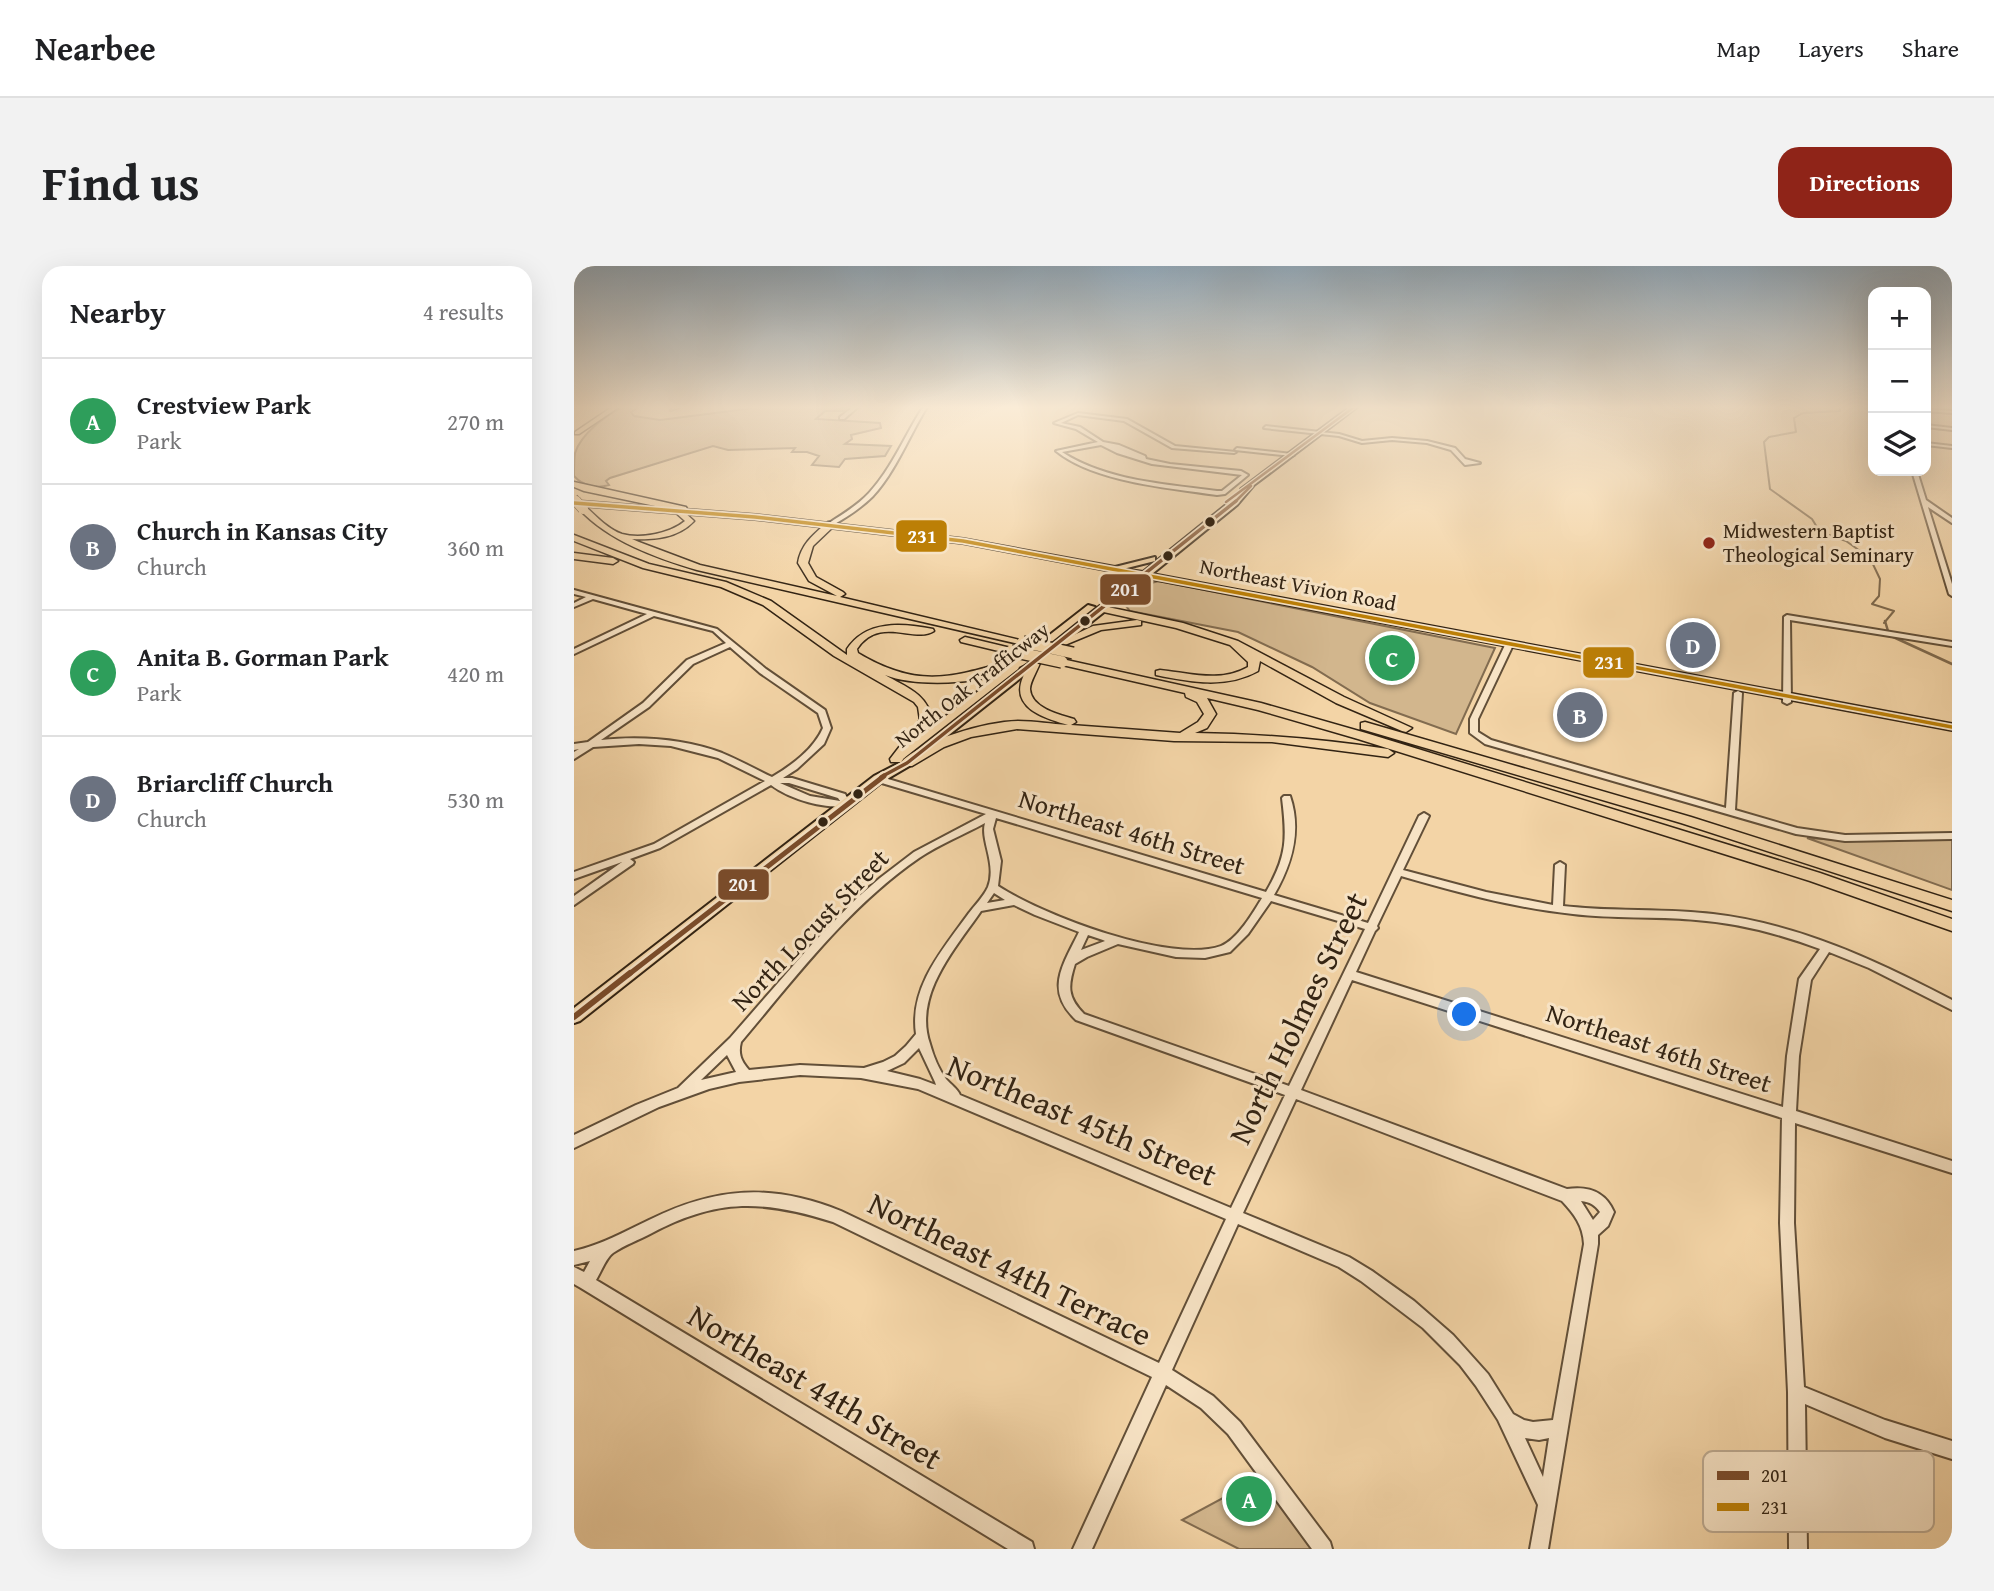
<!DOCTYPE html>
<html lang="en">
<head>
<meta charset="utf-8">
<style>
	:root { --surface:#fff; --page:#f2f2f2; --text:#202124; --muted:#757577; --line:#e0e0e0; --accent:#8f2418 }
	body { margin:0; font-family:"Gentium Book Plus",serif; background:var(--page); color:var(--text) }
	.controls { position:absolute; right:21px; top:21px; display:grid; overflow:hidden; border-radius:14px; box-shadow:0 7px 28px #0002 }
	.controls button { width:63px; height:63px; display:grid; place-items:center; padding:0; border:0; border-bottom:2px solid var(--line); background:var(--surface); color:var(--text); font:35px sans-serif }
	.you { position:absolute; left:891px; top:749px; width:24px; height:24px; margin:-18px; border:5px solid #fff; border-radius:50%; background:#1a73e8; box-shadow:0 0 0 10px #1a73e833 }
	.badge { display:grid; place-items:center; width:46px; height:46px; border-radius:50%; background:var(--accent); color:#fff; font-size:23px; font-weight:700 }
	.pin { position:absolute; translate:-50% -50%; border:4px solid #fff; box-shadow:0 2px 7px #0006 }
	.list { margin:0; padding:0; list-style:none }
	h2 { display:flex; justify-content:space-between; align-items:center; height:91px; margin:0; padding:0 28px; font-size:30px }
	h2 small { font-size:23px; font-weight:400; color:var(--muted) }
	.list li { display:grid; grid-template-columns:46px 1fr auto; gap:21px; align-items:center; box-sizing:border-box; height:126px; padding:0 28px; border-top:2px solid var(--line) }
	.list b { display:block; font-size:26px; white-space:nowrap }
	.list p { margin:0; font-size:23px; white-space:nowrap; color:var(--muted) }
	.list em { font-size:23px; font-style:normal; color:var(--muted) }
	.icon { flex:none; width:38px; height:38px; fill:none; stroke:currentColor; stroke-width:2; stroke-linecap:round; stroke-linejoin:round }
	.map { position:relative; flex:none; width:1378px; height:1283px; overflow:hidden; border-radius:21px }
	header { display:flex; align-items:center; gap:42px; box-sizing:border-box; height:98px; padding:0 35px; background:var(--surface); border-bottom:2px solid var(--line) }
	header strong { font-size:33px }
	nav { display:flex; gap:38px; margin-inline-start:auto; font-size:24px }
	.intro { display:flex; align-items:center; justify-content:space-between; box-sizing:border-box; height:168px; padding:0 42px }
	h1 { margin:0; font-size:49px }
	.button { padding:18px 32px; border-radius:21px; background:var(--accent); color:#fff; font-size:24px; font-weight:700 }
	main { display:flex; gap:42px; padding:0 42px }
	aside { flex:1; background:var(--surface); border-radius:21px; box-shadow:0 7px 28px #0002 }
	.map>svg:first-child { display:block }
	.green { fill:#d2b68d; stroke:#826c50; stroke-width:2 }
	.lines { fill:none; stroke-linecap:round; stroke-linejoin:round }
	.stream-far1 { stroke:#7e694d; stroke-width:2 }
	.stream { stroke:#7e694d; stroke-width:2.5 }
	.minor-casing { stroke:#624f38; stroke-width:4 }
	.major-casing { stroke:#322313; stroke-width:4 }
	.highway-casing { stroke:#322313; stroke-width:3 }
	.minor { fill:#f7e3c5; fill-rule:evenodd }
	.major { fill:#f3d4a6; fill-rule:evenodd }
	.highway { fill:#f3d4a6; fill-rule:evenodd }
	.highway-bridge-far2-casing { stroke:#322313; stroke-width:9; stroke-linecap:butt }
	.highway-bridge-far1-casing { stroke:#322313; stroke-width:11; stroke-linecap:butt }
	.highway-bridge-casing { stroke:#322313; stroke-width:14; stroke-linecap:butt }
	.highway-bridge-far2 { stroke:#f3d4a6; stroke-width:7 }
	.highway-bridge-far1 { stroke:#f3d4a6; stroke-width:10 }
	.highway-bridge { stroke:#f3d4a6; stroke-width:11 }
	.bus-1-far3-casing { stroke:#f7e3c5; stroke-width:5 }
	.bus-1-far2-casing { stroke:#f7e3c5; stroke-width:7 }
	.bus-1-far1-casing { stroke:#f7e3c5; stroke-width:10 }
	.bus-1-casing { stroke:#f7e3c5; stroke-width:11 }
	.bus-2-casing { stroke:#f7e3c5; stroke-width:7 }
	.bus-1-far3 { stroke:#7a4b2a; stroke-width:2.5 }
	.bus-1-far2 { stroke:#7a4b2a; stroke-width:3.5 }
	.bus-1-far1 { stroke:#7a4b2a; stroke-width:5 }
	.bus-1 { stroke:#7a4b2a; stroke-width:6 }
	.bus-2 { stroke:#bc7f06; stroke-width:3.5 }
	.bus-dot { fill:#322313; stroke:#f7e3c5; stroke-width:2.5 }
	.poi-dot { fill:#8f2418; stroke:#f7e3c5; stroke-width:2.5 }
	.labels { text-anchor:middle; stroke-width:6; stroke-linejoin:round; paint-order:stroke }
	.far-poi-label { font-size:21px; fill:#322313; stroke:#f7e3c5; text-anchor:start }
	.far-street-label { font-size:21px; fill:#322313; stroke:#f7e3c5 }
	.street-label { font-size:26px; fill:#322313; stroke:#f7e3c5 }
	.near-street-label { font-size:32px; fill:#322313; stroke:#f7e3c5 }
	.key { fill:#f7e3c5; stroke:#bca990; stroke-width:2 }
	.key-label { font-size:19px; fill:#322313 }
	.line-badge { stroke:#f7e3c5; stroke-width:2.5 }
	.badge-label { font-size:19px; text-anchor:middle; font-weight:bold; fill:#fff }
</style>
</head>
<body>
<header>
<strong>Nearbee</strong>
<nav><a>Map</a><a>Layers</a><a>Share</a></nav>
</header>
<div class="intro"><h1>Find us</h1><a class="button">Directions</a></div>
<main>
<aside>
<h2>Nearby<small>4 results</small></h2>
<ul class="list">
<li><span class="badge" style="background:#2e9e5b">A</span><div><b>Crestview Park</b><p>Park</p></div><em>270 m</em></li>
<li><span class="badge" style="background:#6b7280">B</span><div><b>Church in Kansas City</b><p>Church</p></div><em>360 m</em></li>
<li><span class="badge" style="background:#2e9e5b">C</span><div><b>Anita B. Gorman Park</b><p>Park</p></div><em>420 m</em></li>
<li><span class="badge" style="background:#6b7280">D</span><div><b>Briarcliff Church</b><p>Church</p></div><em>530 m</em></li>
</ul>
</aside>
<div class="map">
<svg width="1378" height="1283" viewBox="0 0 1378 1283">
	<rect width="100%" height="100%" fill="#f3d4a6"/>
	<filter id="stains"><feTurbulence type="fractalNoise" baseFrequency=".00286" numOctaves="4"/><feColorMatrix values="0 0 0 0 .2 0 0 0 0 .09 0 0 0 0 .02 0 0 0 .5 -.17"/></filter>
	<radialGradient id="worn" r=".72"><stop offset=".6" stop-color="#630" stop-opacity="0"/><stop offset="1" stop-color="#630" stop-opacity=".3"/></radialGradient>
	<path class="green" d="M48,141H65L57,146L60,150L86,154L188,141H278L274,145H251L242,153L306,157L307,162L277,169L278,173L271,178L317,180L311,190L271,193L265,201L238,199L245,190L233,186H218L221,182L154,184L139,180L36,212L32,215L35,219C22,223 9,220 0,210C0,203 0,194 1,187C7,168 31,150 48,141Z
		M585,315L921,382L882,468L796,437L738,401L664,366L556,345L548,335L565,320Z
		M1233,572L1282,575L1378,573V624Z
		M686,1212L739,1283H665L608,1254Z"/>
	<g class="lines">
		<path class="stream-far1" d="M1266,141V145L1229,147L1220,152L1222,166L1195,171L1190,176L1196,223L1238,253L1246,266L1272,275L1296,292L1306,313L1305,330L1298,338L1320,345L1310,357"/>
		<path class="stream" d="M1311,355L1314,365
			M1317,370L1378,398"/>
		<defs>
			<path id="minor" d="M99,141H105L97,144Z
				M279,141H284L270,153H266V151Z
				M349,141H353C335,170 322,205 299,230C287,242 273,251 259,259H255V257C269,248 284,239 295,227C318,202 331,169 349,141Z
				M1352,143L1378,145V147L1352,145Z
				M504,147L553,153L601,180L662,186L660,187L598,182L550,155L504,149L487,157L506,161L529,176L545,179L571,190L572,193L596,198L667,205L674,209L651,228L643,229C595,222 520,216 482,185L524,176L502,163L480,157ZM527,179L543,187L578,198L668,209L648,225H643C592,218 532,215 488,186Z
				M1352,159L1378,162V164L1352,161Z
				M692,160L765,168L788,175L818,172L853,175L881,182L891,193L906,197L891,199L877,184L853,177L818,174L788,177L765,170L690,162Z
				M1352,177L1378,180V182L1352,179Z
				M663,182L718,188L720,189L718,190L661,184Z
				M1338,205H1343L1352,234L1378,252V257L1354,241L1378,318V330L1375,328Z
				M0,324L143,363L192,403L251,444L257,462L250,478L223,503L209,512H218L271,528L277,538L275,540C251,543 217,534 197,519L86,582L56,593L60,596L59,598L0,639V630L48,596L0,613V606L80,578L191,515L144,492L97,480L65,478L19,481L0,493V486L5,483L0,484V478L14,476L69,437L113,394L152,377L139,365L80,350L0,388V383L73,348L19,333L0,341V337L12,331L0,328ZM156,381L186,407L244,447L249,462C239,484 218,499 198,511C181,503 165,494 148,487C110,473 68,470 27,474L75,441L119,398ZM206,517H215L264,532L266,535L236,530Z
				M1213,349L1378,376V380L1216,354L1217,436L1213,438L1209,436L1210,351Z
				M932,377L939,379L904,453V466L917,474L1152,542L1160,427L1164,425L1168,427L1161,544L1223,562L1271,569L1378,567V573L1271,575L1222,568L911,478L896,467V453Z
				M304,510L692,626C713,590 713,573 708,532L710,530H716C728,565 718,598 700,629L794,657L845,550L850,547L855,550L829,604L912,626L979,639L981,599L986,596L991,599L989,640C1039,646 1089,642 1139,648C1224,658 1302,694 1378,734V744L1295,702L1255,686L1237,714L1225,790L1222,845L1378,895V907L1221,857L1220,957L1230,1121L1311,1154L1378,1175V1193L1311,1172L1231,1138L1233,1283H1215L1214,1126L1206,957L1208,852L778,714L727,824L993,923C1014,920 1031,925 1040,946L1034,960L1024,969V978L974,1283H956L964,1239L924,1154L902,1120L886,1099L849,1062L787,1015L765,1001L664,958L598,1104L639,1130L666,1156L756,1276L758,1283H738L654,1168L627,1142L592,1119L518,1283H499L578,1111L259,956C189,934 144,932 78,967C65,974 50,979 39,987C32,992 27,1006 22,1014L458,1276L460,1283H434L7,1022L0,1018V1001L10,1006L16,995L0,999V985C27,979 50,966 75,954C142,921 197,917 267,945L585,1097L652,953L344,823L287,812L226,809L165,816L135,823L85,841L0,882V869L62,839L104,822L156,772L239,677L283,632L306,612L340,586L412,548L301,515L300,513ZM422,552L688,632C679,647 663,674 647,680C596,698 468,649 424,620L427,595L419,563ZM411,557C406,574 423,598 414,621C410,630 401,639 395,647C369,683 335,721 342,768L332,780L321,790L309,796L290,802L226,799L175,804C167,795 164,788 167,776C221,712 275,640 345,592C366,578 389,569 411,557ZM827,610C883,626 940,642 999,648C1039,653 1081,650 1122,654C1164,657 1206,668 1246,683L1225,713L1213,790L1209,841L782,706L801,665L804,662L803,660ZM420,627L431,634L413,637ZM697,635L791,663L715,820L510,748C493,731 494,720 501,698L513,691L544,678L602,691L631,692L656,686L674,668ZM440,639L461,649L505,666C489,699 470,724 502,754L711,829L657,942L386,829C383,822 377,819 372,813C365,804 359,789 356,778C339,729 381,683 407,645ZM514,669L529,674L531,675L507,684ZM345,782L361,816L362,819L346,813L313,805L330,797ZM153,789L162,806L127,814ZM722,833L988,935C1000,948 1009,959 1010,978L979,1154L959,1156L950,1154L939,1148L914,1108L879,1069L840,1035L798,1005L775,991L669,947ZM1007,935C1016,936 1021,939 1026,946L1019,954ZM951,1172L965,1174L975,1172L969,1211Z"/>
			<path id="major" d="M776,141H783L680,219L663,239L578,308L1378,458V464L573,312L337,499L308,516L6,755L0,757V742L300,510L329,495L564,310L389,277L181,253L0,239V235L181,249L389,273L541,301L581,291V295L549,303L569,306L657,235L667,226V223Z
				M514,339L521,341L461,389H455V385Z
				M440,398L445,401L444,403L330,492H322V488Z"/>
			<path id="highway" d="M38,141H45L5,168H1V166Z
				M0,216L112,241L113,243L109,245L120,255C104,272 81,274 58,273L65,276L126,299L263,330L235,315L224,297C227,278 240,268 254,256H260V260L239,280L234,297L242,311L269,326L271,328L266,331L454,376L449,379L123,304C82,292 35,275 5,243L12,241C22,250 35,264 48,268C66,273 95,268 111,255L102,247L105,245L10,225L0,221Z
				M0,269L75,298L152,316L197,335L273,389V383C292,354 328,357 359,363L360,365C341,378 305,349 283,383L284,387C349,426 383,409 450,391L456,394C426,418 346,423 311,409C332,421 354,428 358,454L327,496H317L316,493L346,454L344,441L340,436L260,390L189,339L147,321L69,302L0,275Z
				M0,287L39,292L44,295L39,298L0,293Z
				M529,340L609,357L664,375L770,431L838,462L832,466L828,465L762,437L686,395L684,405C652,423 616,416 582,409V405L586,404C616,407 646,417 674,401V396L656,379L602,362L525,345V341Z
				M563,354L567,355V359L527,364L486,381L481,378L519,360Z
				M391,371L441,383L442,385L437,388L387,376L386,374Z
				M488,393L687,437L792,467L1246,607L1378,653V665L1236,615L784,473L684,444L633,432L642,448L633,462L621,467C687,468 749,473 814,483L820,487L814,491L698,476L600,475L443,463L397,471L370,481L338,500H328L326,497C350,473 411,456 444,455C461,455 478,458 494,459C470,452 436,442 449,411C452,404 453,397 460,394L466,397C463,405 456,416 456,423C457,442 486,449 500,453L502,456L497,459L606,467L624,456L630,448L623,436L612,431L611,427L484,398L482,396Z
				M791,456L1117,551L1378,634V645L1107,557L787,463V457Z"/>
		</defs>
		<use href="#minor" class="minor-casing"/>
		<use href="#major" class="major-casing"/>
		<use href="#highway" class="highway-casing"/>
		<use href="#minor" class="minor"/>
		<use href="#major" class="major"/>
		<use href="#highway" class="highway"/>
		<defs>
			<path id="highway-bridge-far2" d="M0,232L4,236"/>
			<path id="highway-bridge-far1" d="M2,235L9,243"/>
			<path id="highway-bridge" d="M449,376L499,387
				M437,385L488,396"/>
		</defs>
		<use href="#highway-bridge-far2" class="highway-bridge-far2-casing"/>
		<use href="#highway-bridge-far1" class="highway-bridge-far1-casing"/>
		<use href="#highway-bridge" class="highway-bridge-casing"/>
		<use href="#highway-bridge-far2" class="highway-bridge-far2"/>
		<use href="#highway-bridge-far1" class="highway-bridge-far1"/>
		<use href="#highway-bridge" class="highway-bridge"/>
		<defs>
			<path id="bus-1-far3" d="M652,236L780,141
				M661,236L677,220"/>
			<path id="bus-1-far2" d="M307,511L333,497L662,235"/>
			<path id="bus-1-far1" d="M54,709L310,510"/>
			<path id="bus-1" d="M0,751L56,707"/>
			<path id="bus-2" d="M0,237L181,251L389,275L1378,461"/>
		</defs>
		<use href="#bus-1-far3" class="bus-1-far3-casing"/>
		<use href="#bus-1-far2" class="bus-1-far2-casing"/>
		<use href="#bus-1-far1" class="bus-1-far1-casing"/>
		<use href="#bus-1" class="bus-1-casing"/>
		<use href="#bus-2" class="bus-2-casing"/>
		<use href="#bus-1-far3" class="bus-1-far3"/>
		<use href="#bus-1-far2" class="bus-1-far2"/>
		<use href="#bus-1-far1" class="bus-1-far1"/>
		<use href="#bus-1" class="bus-1"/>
		<use href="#bus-2" class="bus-2"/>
	</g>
	<linearGradient id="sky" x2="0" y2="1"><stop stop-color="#92a9ba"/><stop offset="0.44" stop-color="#faecd7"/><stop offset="1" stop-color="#faecd7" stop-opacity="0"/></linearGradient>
	<rect width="1378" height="321" fill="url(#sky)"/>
	<g class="bus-dot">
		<circle cx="636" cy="256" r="6"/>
		<circle cx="594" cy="290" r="6"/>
		<circle cx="511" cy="355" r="6"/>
		<circle cx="284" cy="528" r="6"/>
		<circle cx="249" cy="556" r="6"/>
	</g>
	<circle class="poi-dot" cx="1135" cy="277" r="7"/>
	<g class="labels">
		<g class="far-poi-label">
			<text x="1149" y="272">Midwestern Baptist<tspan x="1149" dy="24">Theological Seminary</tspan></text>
		</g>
		<g class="far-street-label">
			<text transform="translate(724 319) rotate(11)" y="7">Northeast Vivion Road</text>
			<text transform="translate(398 419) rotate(-38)" y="7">North Oak Trafficway</text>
		</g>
		<g class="street-label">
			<text transform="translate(558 566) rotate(17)" y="9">Northeast 46th Street</text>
			<text transform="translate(236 664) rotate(-46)" y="9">North Locust Street</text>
			<text transform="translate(1085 782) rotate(18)" y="9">Northeast 46th Street</text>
		</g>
		<g class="near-street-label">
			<text transform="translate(724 752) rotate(-64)" y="11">North Holmes Street</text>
			<text transform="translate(508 854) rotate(23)" y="11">Northeast 45th Street</text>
			<text transform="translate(436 1003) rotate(26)" y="11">Northeast 44th Terrace</text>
			<text transform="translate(241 1121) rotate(31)" y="11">Northeast 44th Street</text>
		</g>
	</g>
	<rect x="1129" y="1185" width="231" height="81" rx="10" class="key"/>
	<rect x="1143" y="1205" width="32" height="9" fill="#7a4b2a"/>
	<rect x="1143" y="1237" width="32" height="8" fill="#bc7f06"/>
	<g class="key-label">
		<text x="1187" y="1216">201</text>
		<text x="1187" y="1248">231</text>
	</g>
	<g class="line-badge">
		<rect x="321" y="253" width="53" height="34" rx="7" fill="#bc7f06"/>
		<rect x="525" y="307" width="53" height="33" rx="7" fill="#7a4b2a"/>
		<rect x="1008" y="380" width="53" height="33" rx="7" fill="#bc7f06"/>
		<rect x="143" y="602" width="53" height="33" rx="7" fill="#7a4b2a"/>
	</g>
	<g class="badge-label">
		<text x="348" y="277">231</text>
		<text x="551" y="330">201</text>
		<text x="1035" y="403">231</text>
		<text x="169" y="625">201</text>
	</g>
	<rect width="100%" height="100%" filter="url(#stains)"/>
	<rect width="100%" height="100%" fill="url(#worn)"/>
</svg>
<div class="controls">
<button>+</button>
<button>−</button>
<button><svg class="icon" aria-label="layers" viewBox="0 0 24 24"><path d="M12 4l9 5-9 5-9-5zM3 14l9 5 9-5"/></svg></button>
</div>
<div class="you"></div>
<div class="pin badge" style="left:675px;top:1233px;background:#2e9e5b">A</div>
<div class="pin badge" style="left:1006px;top:449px;background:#6b7280">B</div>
<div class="pin badge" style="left:818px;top:392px;background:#2e9e5b">C</div>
<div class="pin badge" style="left:1119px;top:379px;background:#6b7280">D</div>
</div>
</main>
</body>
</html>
